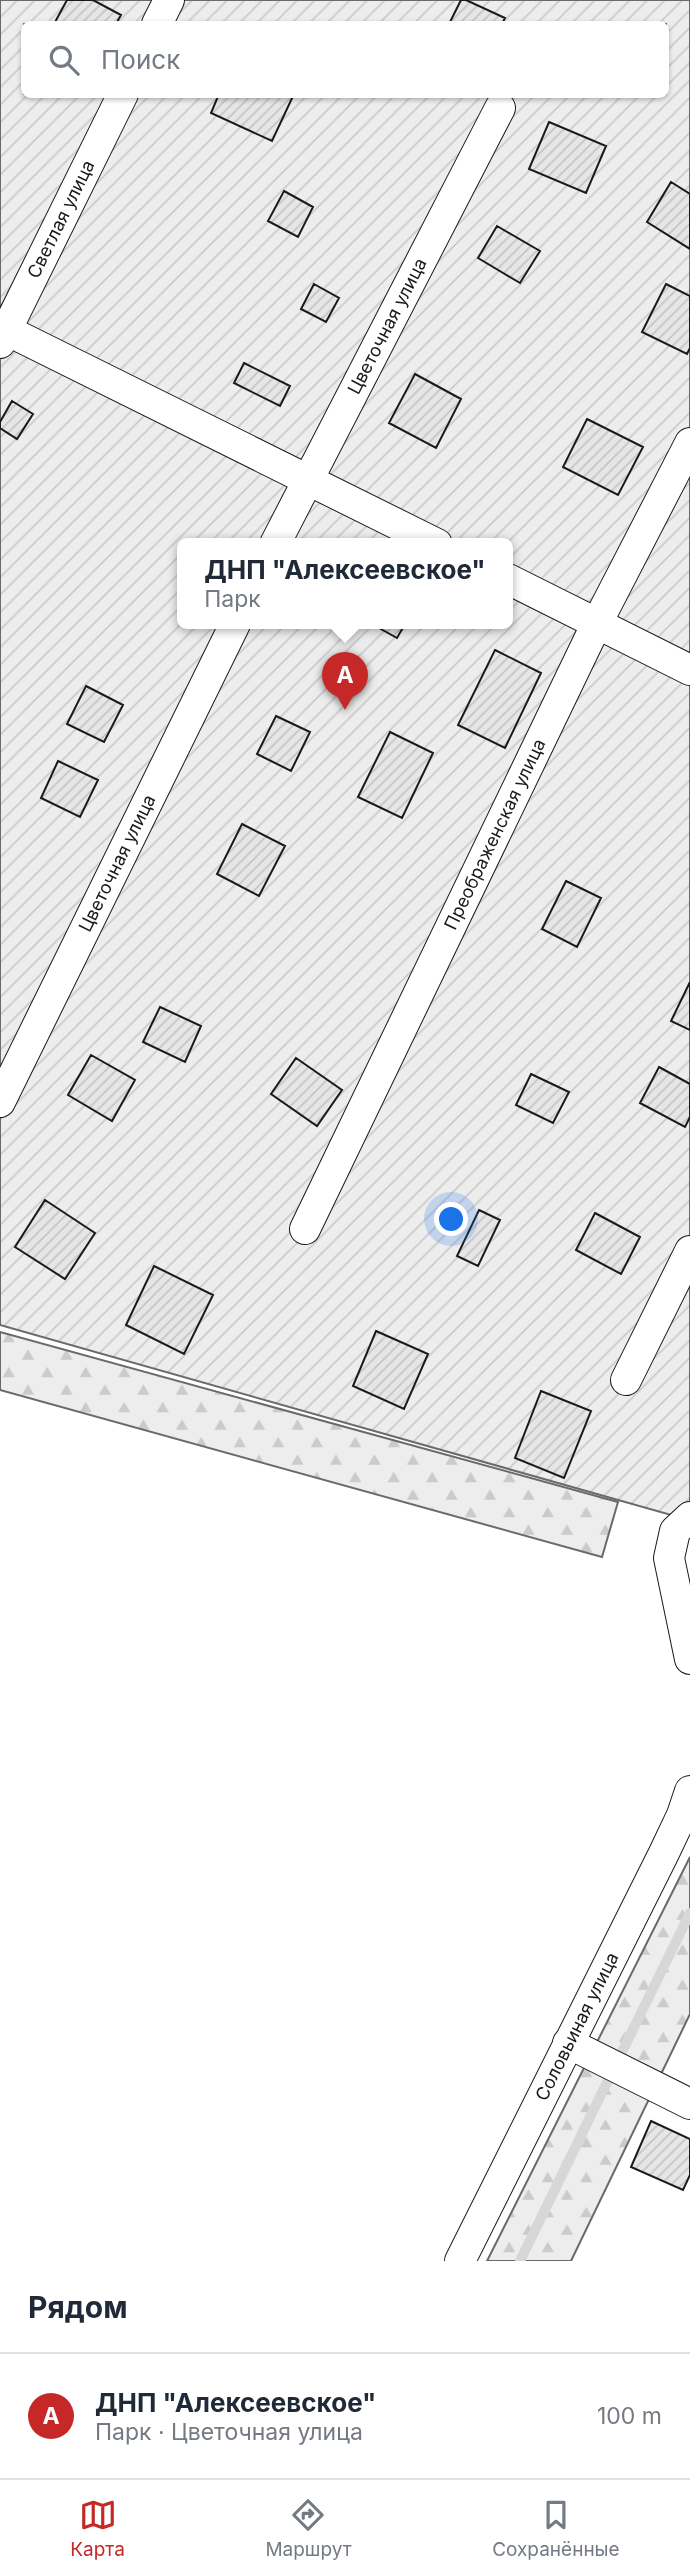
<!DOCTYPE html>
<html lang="ru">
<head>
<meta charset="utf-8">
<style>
	:root { --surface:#fff; --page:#f6f6f7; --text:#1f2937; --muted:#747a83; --line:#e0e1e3; --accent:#c62828 }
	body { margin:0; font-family:Inter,sans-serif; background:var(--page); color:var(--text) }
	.you { position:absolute; left:452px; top:1220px; width:24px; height:24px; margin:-18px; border:5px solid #fff; border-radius:50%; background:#1a73e8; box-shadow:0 0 0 10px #1a73e833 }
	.badge { display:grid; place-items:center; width:46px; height:46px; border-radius:50%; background:var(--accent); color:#fff; font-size:23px; font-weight:700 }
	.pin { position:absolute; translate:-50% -58px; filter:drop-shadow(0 2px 4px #0008) }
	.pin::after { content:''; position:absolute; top:37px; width:24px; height:21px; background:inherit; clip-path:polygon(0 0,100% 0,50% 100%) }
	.popup { position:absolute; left:177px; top:538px; width:336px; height:91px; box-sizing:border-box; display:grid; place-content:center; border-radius:10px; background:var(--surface); filter:drop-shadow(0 2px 5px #0005); font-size:23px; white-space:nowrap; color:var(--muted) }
	.popup b { font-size:26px; color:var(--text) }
	.popup::after { content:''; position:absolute; left:50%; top:100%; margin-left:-14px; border:14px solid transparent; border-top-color:var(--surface) }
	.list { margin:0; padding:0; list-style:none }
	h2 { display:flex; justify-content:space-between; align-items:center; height:91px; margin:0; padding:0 28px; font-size:30px }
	h2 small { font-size:23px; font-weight:400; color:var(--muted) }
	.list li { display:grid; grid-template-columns:46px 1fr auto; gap:21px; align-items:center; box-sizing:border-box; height:126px; padding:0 28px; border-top:2px solid var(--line) }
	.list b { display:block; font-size:26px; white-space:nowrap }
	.list p { margin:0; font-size:23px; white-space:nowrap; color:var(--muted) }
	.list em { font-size:23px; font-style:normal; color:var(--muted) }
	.icon { flex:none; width:38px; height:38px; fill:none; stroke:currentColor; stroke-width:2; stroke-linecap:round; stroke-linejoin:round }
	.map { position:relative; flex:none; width:690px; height:2261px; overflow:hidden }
	.search { position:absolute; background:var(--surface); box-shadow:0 2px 5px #0004; left:21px; right:21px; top:21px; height:77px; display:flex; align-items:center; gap:18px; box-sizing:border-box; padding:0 24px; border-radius:10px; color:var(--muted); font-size:26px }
	.sheet { height:217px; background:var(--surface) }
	nav { display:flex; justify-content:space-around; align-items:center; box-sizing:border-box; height:98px; border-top:2px solid var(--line); background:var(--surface); font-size:19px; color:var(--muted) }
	nav a { display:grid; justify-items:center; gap:4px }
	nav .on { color:var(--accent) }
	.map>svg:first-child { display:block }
	.forest { fill:url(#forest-firs); stroke:#6a6a6a; stroke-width:2 }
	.garden { fill:url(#garden-furrows); stroke:#6a6a6a; stroke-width:2; fill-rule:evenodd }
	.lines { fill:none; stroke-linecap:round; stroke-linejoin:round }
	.stream { stroke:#d7d7d7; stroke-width:10 }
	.building { fill:url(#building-hatch); stroke:#1a1a1a; stroke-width:2 }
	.minor-casing { stroke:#1a1a1a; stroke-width:32 }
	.minor { stroke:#fff; stroke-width:30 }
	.labels { text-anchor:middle; stroke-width:5; stroke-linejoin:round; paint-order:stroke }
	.street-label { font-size:18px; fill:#1a1a1a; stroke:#fff }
</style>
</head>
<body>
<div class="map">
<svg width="690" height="2261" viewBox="0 0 690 2261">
	<defs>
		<pattern id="forest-firs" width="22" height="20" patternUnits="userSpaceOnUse" patternTransform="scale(1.75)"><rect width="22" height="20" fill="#ededed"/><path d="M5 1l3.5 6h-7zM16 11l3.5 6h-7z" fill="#cbcbcb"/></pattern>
		<pattern id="garden-furrows" width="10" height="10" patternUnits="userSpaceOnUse" patternTransform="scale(1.75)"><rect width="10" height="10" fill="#ededed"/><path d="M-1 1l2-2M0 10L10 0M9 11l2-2" fill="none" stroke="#cbcbcb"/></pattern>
		<pattern id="building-hatch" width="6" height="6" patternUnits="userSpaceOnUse" patternTransform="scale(1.75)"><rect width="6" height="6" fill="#e6e6e6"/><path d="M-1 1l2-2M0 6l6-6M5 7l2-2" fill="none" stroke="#c5c5c5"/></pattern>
	</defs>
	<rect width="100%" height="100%" fill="#fff"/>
	<path class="forest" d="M0,1332L618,1502L602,1557L0,1390Z
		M690,1857V2014L571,2261H487Z"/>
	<path class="garden" d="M0,0H690V1505L671,1515L0,1325ZM24,24H666V94H24ZM182,544H508V624H182Z"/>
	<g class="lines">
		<path class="stream" d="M620,2056L690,1913
			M520,2261L611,2074"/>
	</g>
	<path class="building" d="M67,0H93L121,15L116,24H54Z
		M461,0H466L505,18L502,24H449Z
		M219,94H294L272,141L211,113Z
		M549,122L606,146L586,193L529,169Z
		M671,182L690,194V249L647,222Z
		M284,191L313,207L298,237L268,221Z
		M497,226L540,251L520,283L478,258Z
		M314,284L339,298L326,322L301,309Z
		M666,284L690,296V348L687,354L642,332Z
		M244,363L290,386L280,406L234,383Z
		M415,374L461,399L436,448L389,423Z
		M12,401L33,414L17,439L0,428V422Z
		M587,419L643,447L618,495L563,467Z
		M372,624H405L397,638Z
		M495,650L541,673L505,748L458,725Z
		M86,686L123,705L104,742L67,724Z
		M276,716L310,732L291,771L257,754Z
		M390,732L433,753L402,818L358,797Z
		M58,761L98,780L80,817L41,798Z
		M242,824L285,846L259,896L217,874Z
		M566,881L601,898L577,947L542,929Z
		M690,982V1030L671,1021Z
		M160,1007L201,1026L185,1062L143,1042Z
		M91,1055L135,1080L112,1121L68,1095Z
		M296,1058L342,1090L317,1126L271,1094Z
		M659,1067L690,1084V1117L685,1127L640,1103Z
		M531,1074L569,1092L553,1123L516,1105Z
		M45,1200L95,1233L65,1279L15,1247Z
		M479,1210L500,1220L478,1266L457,1256Z
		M595,1213L640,1237L621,1274L576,1250Z
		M154,1266L213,1295L184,1354L126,1325Z
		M376,1331L428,1354L404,1409L353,1386Z
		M541,1391L591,1411L564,1478L515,1458Z
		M651,2121L690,2139V2175L683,2190L631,2167Z"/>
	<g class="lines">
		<defs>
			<g id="minor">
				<path d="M157,24L169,0"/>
				<path d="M0,327L437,544"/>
				<path id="s1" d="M0,343L123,94"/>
				<path id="s2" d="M275,544L500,108"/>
				<path d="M508,579L690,670"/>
				<path id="s3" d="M0,1102L235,624"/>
				<path id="s4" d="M305,1229L597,623L690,443"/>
				<path d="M626,1380L690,1251"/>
				<path d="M690,1517L675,1531L669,1558L690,1659"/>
				<path d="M568,2043L690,2104"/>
				<path id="s5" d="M460,2261L664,1853L682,1815L690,1791"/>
			</g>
		</defs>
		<use href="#minor" class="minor-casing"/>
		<use href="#minor" class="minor"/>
	</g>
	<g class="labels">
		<g class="street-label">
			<text dy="6" stroke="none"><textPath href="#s1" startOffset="138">Светлая улица</textPath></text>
			<text dy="6" stroke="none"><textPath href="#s2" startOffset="245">Цветочная улица</textPath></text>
			<text dy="6" stroke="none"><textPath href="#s4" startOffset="438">Преображенская улица</textPath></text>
			<text dy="6" stroke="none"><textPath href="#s3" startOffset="266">Цветочная улица</textPath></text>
			<text dy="6" stroke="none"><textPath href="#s5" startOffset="262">Соловьиная улица</textPath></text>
		</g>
	</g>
</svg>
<div class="you"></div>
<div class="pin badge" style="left:345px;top:710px">A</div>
<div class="popup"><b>ДНП &quot;Алексеевское&quot;</b>Парк</div>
<div class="search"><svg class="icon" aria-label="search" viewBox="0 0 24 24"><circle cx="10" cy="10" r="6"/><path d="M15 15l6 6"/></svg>Поиск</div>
</div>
<section class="sheet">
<h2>Рядом<small></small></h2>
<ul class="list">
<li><span class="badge">A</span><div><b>ДНП &quot;Алексеевское&quot;</b><p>Парк · Цветочная улица</p></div><em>100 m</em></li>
</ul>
</section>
<nav>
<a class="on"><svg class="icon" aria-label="map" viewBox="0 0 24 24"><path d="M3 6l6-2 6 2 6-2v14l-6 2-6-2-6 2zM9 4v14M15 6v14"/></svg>Карта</a>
<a><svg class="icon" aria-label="directions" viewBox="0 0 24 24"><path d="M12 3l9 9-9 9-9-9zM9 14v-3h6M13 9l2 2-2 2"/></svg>Маршрут</a>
<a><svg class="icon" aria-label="saved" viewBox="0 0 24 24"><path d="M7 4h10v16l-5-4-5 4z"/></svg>Сохранённые</a>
</nav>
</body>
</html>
